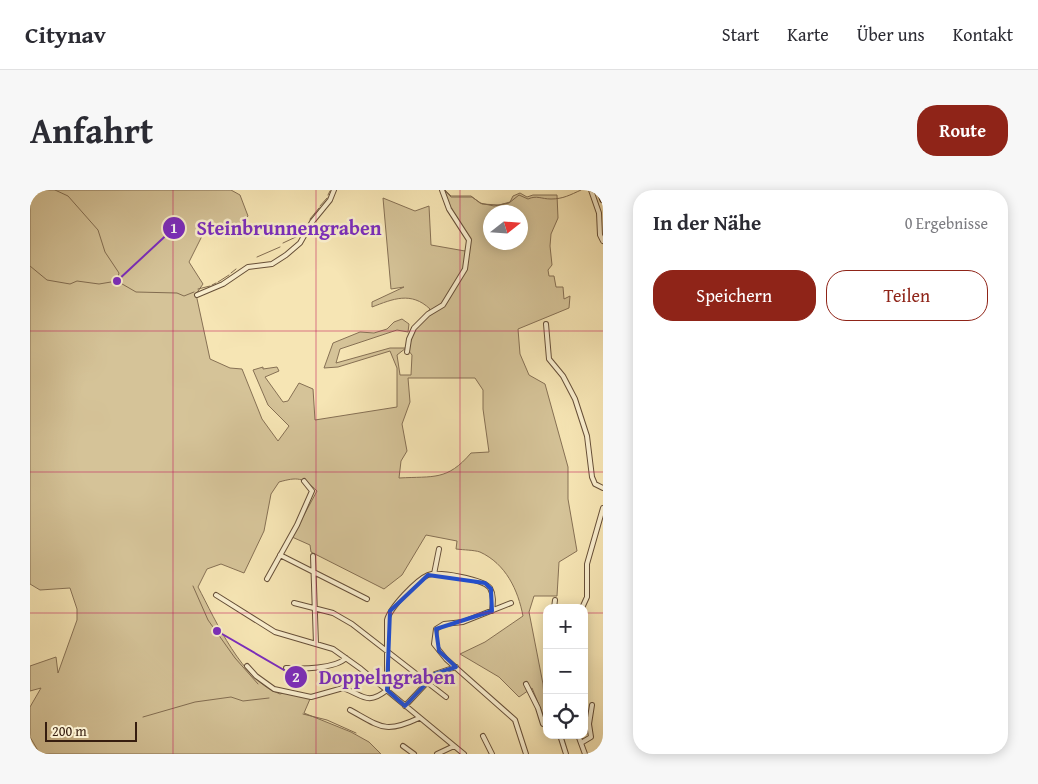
<!DOCTYPE html>
<html lang="de">
<head>
<meta charset="utf-8">
<style>
	:root { --surface:#fff; --page:#f7f7f7; --text:#2b2b33; --muted:#7c7c81; --line:#e1e1e2; --accent:#8f2418 }
	body { margin:0; font-family:"Gentium Book Plus",serif; background:var(--page); color:var(--text) }
	.controls { position:absolute; right:15px; bottom:15px; display:grid; overflow:hidden; border-radius:10px; box-shadow:0 2px 12px #0003 }
	.controls button { width:45px; height:45px; display:grid; place-items:center; padding:0; border:0; border-bottom:1px solid var(--line); background:var(--surface); color:var(--text); font:25px sans-serif }
	.compass { position:absolute; left:453px; top:15px; width:45px; height:45px; border-radius:50%; background:var(--surface); box-shadow:0 2px 12px #0003; rotate:73deg }
	.scale { position:absolute; left:15px; bottom:12px; width:92px; box-sizing:border-box; padding-left:5px; border:2px solid #361d0f; border-top:0; font-size:14px; line-height:18px; white-space:nowrap; color:#361d0f; -webkit-text-stroke:4px #f9eece; paint-order:stroke }
	.list { margin:0; padding:0; list-style:none }
	h2 { display:flex; justify-content:space-between; align-items:center; height:65px; margin:0; padding:0 20px; font-size:21px }
	h2 small { font-size:16px; font-weight:400; color:var(--muted) }
	.actions { display:flex; gap:10px; padding:15px 20px }
	.actions a { flex:1; padding:11px 0; border:1px solid var(--accent); border-radius:20px; text-align:center; font-size:18px; color:var(--accent) }
	.actions .main { background:var(--accent); color:#fff }
	.icon { flex:none; width:28px; height:28px; fill:none; stroke:currentColor; stroke-width:2; stroke-linecap:round; stroke-linejoin:round }
	.map { position:relative; flex:none; width:573px; height:564px; overflow:hidden; border-radius:20px }
	header { display:flex; align-items:center; gap:30px; box-sizing:border-box; height:70px; padding:0 25px; background:var(--surface); border-bottom:1px solid var(--line) }
	header strong { font-size:24px }
	nav { display:flex; gap:28px; margin-inline-start:auto; font-size:18px }
	.intro { display:flex; align-items:center; justify-content:space-between; box-sizing:border-box; height:120px; padding:0 30px }
	h1 { margin:0; font-size:35px }
	.button { padding:12px 22px; border-radius:20px; background:var(--accent); color:#fff; font-size:18px; font-weight:700 }
	main { display:flex; gap:30px; padding:0 30px }
	aside { flex:1; background:var(--surface); border-radius:20px; box-shadow:0 2px 12px #0003 }
	.map>svg:first-child { display:block }
	.green { fill:#d5c398; stroke:#867054; fill-rule:evenodd }
	.lines { fill:none; stroke-linecap:round; stroke-linejoin:round }
	.stream { stroke:#826c50; stroke-width:1 }
	.minor-casing { stroke:#664f38; stroke-width:6 }
	.major-casing { stroke:#361d0f; stroke-width:7 }
	.minor { stroke:#f9eece; stroke-width:4 }
	.major { stroke:#f6e5b4; stroke-width:4.5 }
	.marked { fill:none; stroke:#1d4ed8; stroke-width:4; stroke-linejoin:round }
	.grid { fill:none; stroke:#c2185b; stroke-width:1; stroke-opacity:0.55 }
	.leader { fill:none; stroke:#7b2cbf; stroke-width:2 }
	.callout-dot { fill:#7b2cbf; stroke:#f9eece; stroke-width:2 }
	.mark-label { font-size:15px; text-anchor:middle; font-weight:bold; fill:#fff }
	.callout-label { font-size:20px; text-anchor:middle; font-weight:bold; fill:#7b2cbf; stroke:#f9eece; stroke-width:5; stroke-linejoin:round; paint-order:stroke }
</style>
</head>
<body>
<header>
<strong>Citynav</strong>
<nav><a>Start</a><a>Karte</a><a>Über uns</a><a>Kontakt</a></nav>
</header>
<div class="intro"><h1>Anfahrt</h1><a class="button">Route</a></div>
<main>
<div class="map">
<svg width="573" height="564" viewBox="0 0 573 564">
	<rect width="100%" height="100%" fill="#f6e5b4"/>
	<filter id="stains"><feTurbulence type="fractalNoise" baseFrequency=".004" numOctaves="4"/><feColorMatrix values="0 0 0 0 .2 0 0 0 0 .09 0 0 0 0 .02 0 0 0 .5 -.17"/></filter>
	<radialGradient id="worn" r=".72"><stop offset=".6" stop-color="#630" stop-opacity="0"/><stop offset="1" stop-color="#630" stop-opacity=".3"/></radialGradient>
	<path class="green" d="M0,0H201L210,5L218,26L204,41L176,38L159,72L173,94L166,104L180,169L200,178L212,179L232,229L248,251L259,236L238,215L223,180L233,177V179L247,177L249,181L235,187L253,212L258,211L269,193L283,199L285,230L367,217V178L360,161L308,177L294,178L303,153L330,142L344,143L357,139L364,132L372,129L379,134L378,142L367,140L310,159L306,173L360,158H376L367,165L370,185H381L382,165L378,160L384,141L400,119C381,101 363,109 342,117V112L374,97L361,99L353,8L385,21L399,16L401,55L435,61L440,48L420,19L414,0L421,7H442L452,14L469,15L480,12L483,6L490,3L497,7L503,5H527L528,28L521,44L520,56L522,75L518,80L519,86H524L526,97H533L534,109L540,106L539,118L488,139L490,164L499,185L515,194L538,277V309L547,361L529,372L527,406H504L499,422L513,494L516,532L502,498L489,507L469,487L430,464L455,452L493,426C488,400 476,374 450,362C444,360 434,360 426,359L427,351L396,345L372,385L354,399L281,362L280,355L262,347L287,301C273,287 267,287 249,292L241,304L234,341L214,383L191,374L177,379L168,397C186,431 212,491 250,504L256,502L280,509L274,523L321,542L339,552L351,564H10L0,547V517L11,498L0,501V476L26,467L28,483L47,430V419L40,398L10,400L0,394ZM460,22H490V52H460ZM378,188H445L453,200V219L459,262L441,263C417,291 404,286 369,288L371,271L377,261L372,234L380,212Z"/>
	<g class="lines">
		<path class="stream" d="M25,0L38,6L68,40L75,62L89,83L87,91
			M415,0L421,6H441L450,13L464,16L479,13L489,5L498,9C507,5 511,9 521,9C533,9 540,5 551,0
			M298,5L300,1
			M290,16L297,8
			M280,29L289,18
			M272,41L275,35
			M253,53L268,46
			M227,67L250,57
			M0,76L17,90L40,94L47,91L69,94L87,91L106,102L147,103L154,106L164,102
			M201,83L206,79
			M188,92L199,85
			M182,95L186,93
			M168,99L180,96
			M163,396L178,430L205,468L228,494
			M273,524L297,530L326,543
			M113,527L165,512L201,507L213,511L239,508"/>
		<defs>
			<path id="minor" d="M561,0L569,23L570,45L573,51
				M167,105L193,94L218,77L242,74L256,65L270,53L282,32L300,10L304,0
				M516,134L519,169L533,186L545,209L557,246L562,287L565,294L573,298
				M377,162L379,149L384,138L398,124L413,115L435,79L439,50L419,19L412,0
				M250,365L337,409
				M283,366L286,454
				M404,384L409,359
				M237,389L267,335L282,301L274,291
				M186,405L245,442L303,459L331,479L434,564
				M264,413L303,423L322,434L416,507
				M481,413L433,432L414,434L406,439L404,454L416,469L485,530L496,564
				M524,418L525,410
				M552,418L557,407V374L573,318
				M217,476L226,486L244,499L281,507L313,498C333,505 337,516 357,500V430C360,418 386,390 398,385C408,381 453,389 460,398C464,405 463,413 462,421
				M256,478C272,479 305,479 316,468
				M496,494L508,518L513,534H517
				M375,516L405,484L426,477
				M320,520C351,537 355,544 389,528
				M530,545L536,564
				M548,545L555,564
				M453,546L462,564
				M551,553L561,547L559,534L562,515
				M373,556L384,564
				M407,564L424,556"/>
			<path id="major" d="M569,0L573,10"/>
		</defs>
		<use href="#minor" class="minor-casing"/>
		<use href="#major" class="major-casing"/>
		<use href="#minor" class="minor"/>
		<use href="#major" class="major"/>
	</g>
	<path class="marked" d="M398,385L455,393L461,399L462,421L406,439L409,461L426,477L405,484L375,516L357,500L360,421Z"/>
	<path class="grid" d="M143,0V564M286,0V564M430,0V564M0,141H573M0,282H573M0,423H517M554,423H573"/>
	<path class="leader" d="M87 91L144 38M187 441L266 487"/>
	<g class="callout-dot">
		<circle cx="87" cy="91" r="5"/>
		<circle cx="187" cy="441" r="5"/>
		<circle cx="144" cy="38" r="12"/>
		<circle cx="266" cy="487" r="12"/>
	</g>
	<g class="mark-label">
		<text x="144" y="43">1</text>
		<text x="266" y="492">2</text>
	</g>
	<g class="callout-label">
		<text x="259" y="45">Steinbrunnengraben</text>
		<text x="357" y="494">Doppelngraben</text>
	</g>
	<rect width="100%" height="100%" filter="url(#stains)"/>
	<rect width="100%" height="100%" fill="url(#worn)"/>
</svg>
<div class="controls">
<button>+</button>
<button>−</button>
<button><svg class="icon" aria-label="locate" viewBox="0 0 24 24"><circle cx="12" cy="12" r="6"/><path d="M12 2v4M12 18v4M2 12h4M18 12h4"/></svg></button>
</div>
<svg class="compass" viewBox="-18 -18 36 36"><path d="M0-13l5 13h-10z" fill="#e53935"/><path d="M0 13l5-13h-10z" fill="#7c7c81"/></svg>
<div class="scale">200 m</div>
</div>
<aside>
<h2>In der Nähe<small>0 Ergebnisse</small></h2>
<ul class="list">
</ul>
<div class="actions"><a class="main">Speichern</a><a>Teilen</a></div>
</aside>
</main>
</body>
</html>
